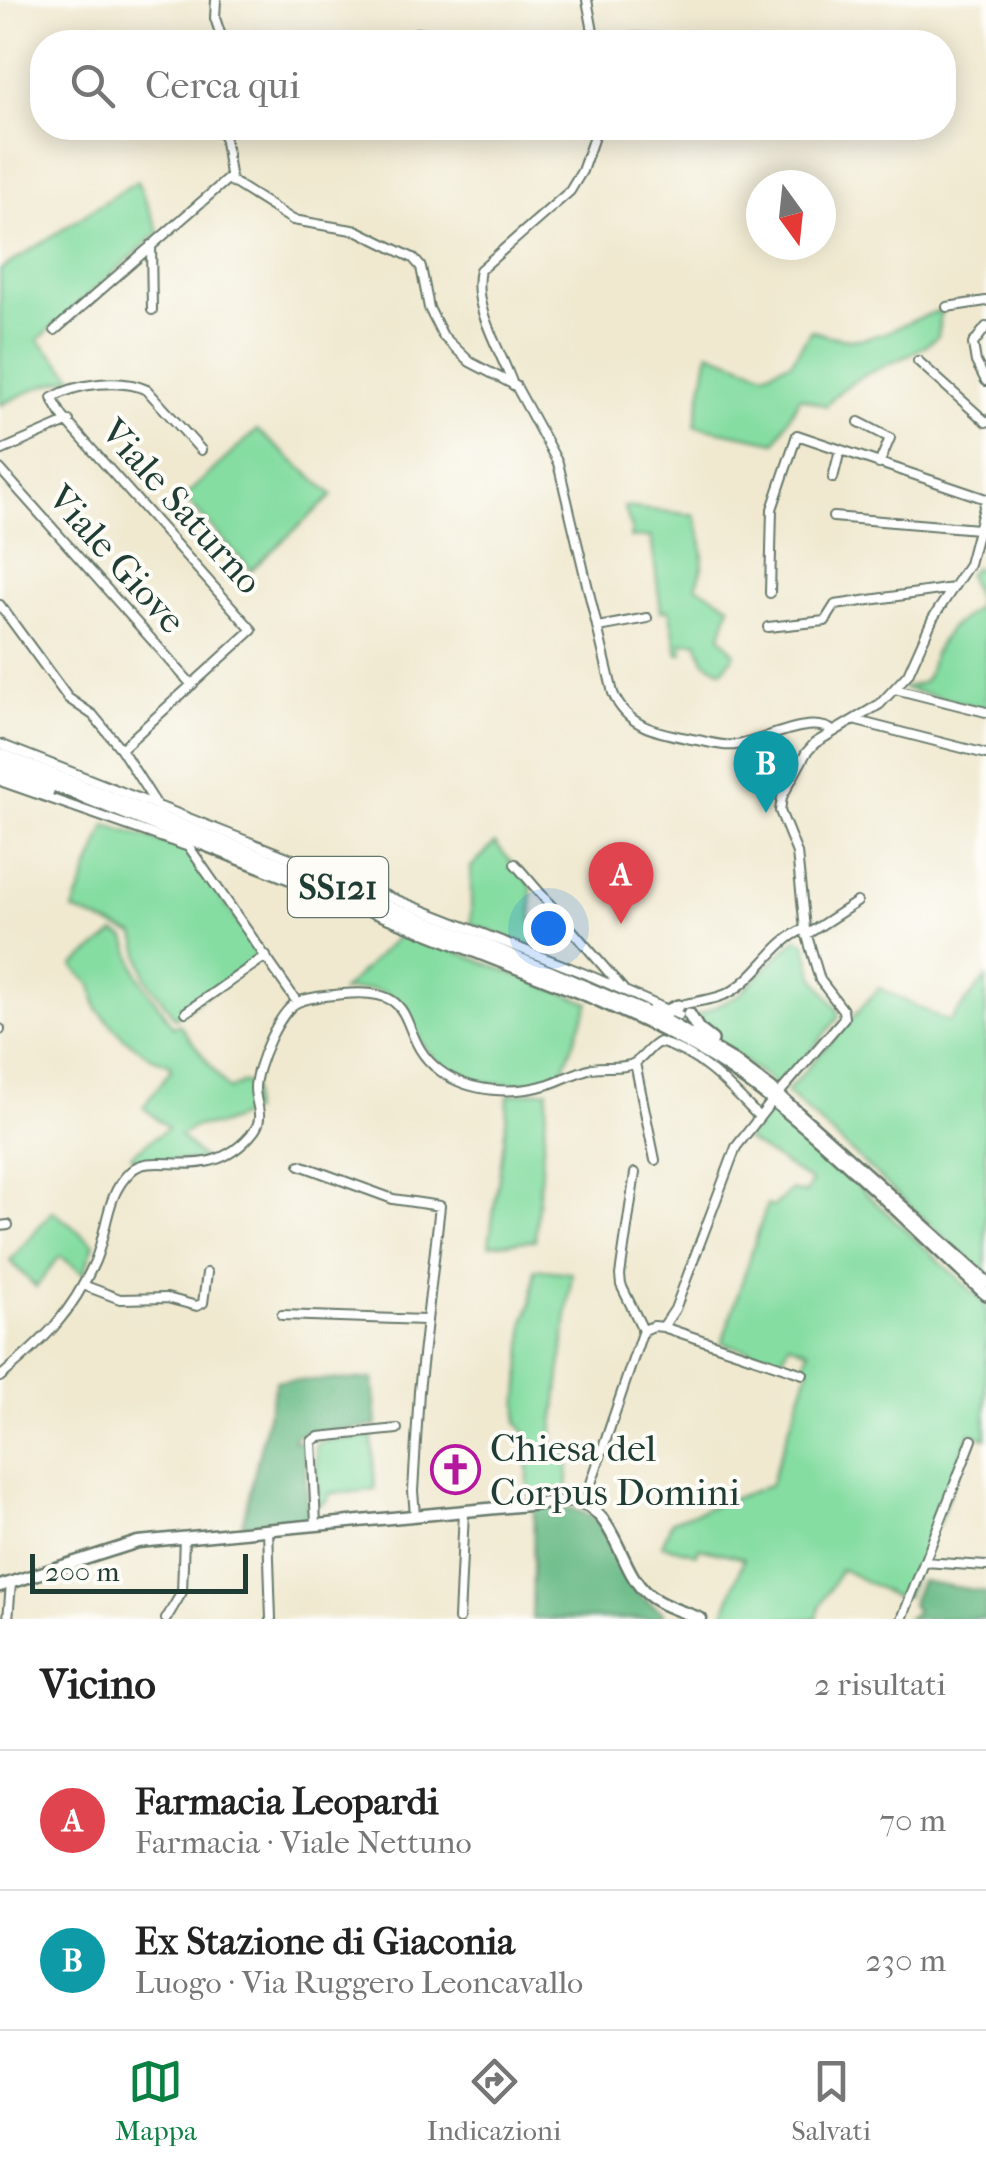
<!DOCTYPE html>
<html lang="it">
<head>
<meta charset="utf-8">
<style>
	:root { --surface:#fff; --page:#f2f2f2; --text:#222; --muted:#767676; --line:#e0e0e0; --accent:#0b8043 }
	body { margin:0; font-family:"IM FELL French Canon",serif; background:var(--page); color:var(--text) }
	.compass { position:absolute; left:746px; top:170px; width:90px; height:90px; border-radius:50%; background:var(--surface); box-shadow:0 5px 25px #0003; rotate:165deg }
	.scale { position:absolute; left:30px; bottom:25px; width:218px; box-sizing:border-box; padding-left:10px; border:5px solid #1f3d34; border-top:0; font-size:28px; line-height:35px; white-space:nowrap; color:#1f3d34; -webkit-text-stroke:8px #fdfcf7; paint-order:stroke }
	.you { position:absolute; left:548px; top:928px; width:35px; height:35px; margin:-25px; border:8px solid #fff; border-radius:50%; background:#1a73e8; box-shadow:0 0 0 15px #1a73e833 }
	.badge { display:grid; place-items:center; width:65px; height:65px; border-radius:50%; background:var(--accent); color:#fff; font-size:32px; font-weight:700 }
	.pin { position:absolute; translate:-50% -82px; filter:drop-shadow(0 2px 5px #0008) }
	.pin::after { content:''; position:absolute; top:52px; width:35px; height:30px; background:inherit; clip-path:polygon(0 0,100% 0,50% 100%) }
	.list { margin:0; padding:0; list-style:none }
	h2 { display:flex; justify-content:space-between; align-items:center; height:130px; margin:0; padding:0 40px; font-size:42px }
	h2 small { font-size:32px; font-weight:400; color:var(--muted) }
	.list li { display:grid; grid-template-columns:65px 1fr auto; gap:30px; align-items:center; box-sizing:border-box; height:140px; padding:0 40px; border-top:2px solid var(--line) }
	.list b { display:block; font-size:38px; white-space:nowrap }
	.list p { margin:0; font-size:32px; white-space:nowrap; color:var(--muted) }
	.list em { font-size:32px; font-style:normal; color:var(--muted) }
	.icon { flex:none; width:55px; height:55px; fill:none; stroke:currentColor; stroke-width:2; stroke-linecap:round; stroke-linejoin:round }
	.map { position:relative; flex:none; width:986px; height:1619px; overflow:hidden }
	.search { position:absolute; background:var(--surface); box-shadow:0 5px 25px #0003; left:30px; right:30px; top:30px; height:110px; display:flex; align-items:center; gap:25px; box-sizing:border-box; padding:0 35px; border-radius:40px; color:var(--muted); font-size:38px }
	.sheet { height:410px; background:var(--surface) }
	nav { display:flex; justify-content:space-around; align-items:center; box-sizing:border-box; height:140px; border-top:2px solid var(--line); background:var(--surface); font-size:28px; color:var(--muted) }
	nav a { display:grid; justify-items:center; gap:5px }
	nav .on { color:var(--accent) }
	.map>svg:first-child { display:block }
	.green { fill:#85dda2; stroke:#528d6b; stroke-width:2.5 }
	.forest { fill:#6cbc88; stroke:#467c5e; stroke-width:2.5 }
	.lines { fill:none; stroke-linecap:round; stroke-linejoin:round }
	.street-casing { stroke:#68796b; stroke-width:12 }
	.secondary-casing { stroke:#68796b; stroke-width:15 }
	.primary-casing { stroke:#68796b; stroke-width:16 }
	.street { stroke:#fff; stroke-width:8 }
	.secondary { stroke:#fff; stroke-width:10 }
	.primary { stroke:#fff; stroke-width:11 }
	.labels { text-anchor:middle; stroke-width:8; stroke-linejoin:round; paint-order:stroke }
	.shield { fill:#fdfcf7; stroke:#62766e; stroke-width:2.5 }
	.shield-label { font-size:35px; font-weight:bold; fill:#1f3d34 }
	.street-label { font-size:38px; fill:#1f3d34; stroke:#fdfcf7 }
	.poi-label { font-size:38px; fill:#1f3d34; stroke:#fdfcf7; text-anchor:start }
</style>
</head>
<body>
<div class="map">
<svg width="986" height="1619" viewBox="0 0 986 1619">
	<rect width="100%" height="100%" fill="#fdfcf7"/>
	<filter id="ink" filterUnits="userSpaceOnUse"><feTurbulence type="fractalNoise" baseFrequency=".01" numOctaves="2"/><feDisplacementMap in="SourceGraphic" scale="20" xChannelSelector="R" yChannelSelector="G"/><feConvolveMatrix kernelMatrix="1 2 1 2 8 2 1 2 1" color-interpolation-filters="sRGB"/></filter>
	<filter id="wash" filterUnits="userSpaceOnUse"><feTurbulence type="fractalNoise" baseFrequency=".0048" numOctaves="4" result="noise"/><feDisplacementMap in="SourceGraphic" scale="40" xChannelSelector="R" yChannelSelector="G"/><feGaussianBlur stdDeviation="2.25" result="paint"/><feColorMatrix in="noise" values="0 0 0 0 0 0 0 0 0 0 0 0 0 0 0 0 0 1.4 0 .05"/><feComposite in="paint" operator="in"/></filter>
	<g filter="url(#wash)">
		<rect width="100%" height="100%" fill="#f0e9d0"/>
		<path class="green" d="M137,181L159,232L38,340L74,377L39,387L0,405V270Z
			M941,310L938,336C902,367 856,367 826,406L800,397L776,442L695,426L709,352L765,373L792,361L811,330C869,353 888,327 941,310Z
			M257,430L333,495L251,570L184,497Z
			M624,507L695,515C702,539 708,563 696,586L730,605L721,636L735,654L722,671L704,661L697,641L682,643L683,653L678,654L669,610L661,611L651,537L630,538L632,529Z
			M975,567L986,574V709L902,688L922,683L927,678L934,653L948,630L977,607C980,593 969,587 968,573Z
			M106,825L186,849L261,954L175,1018L146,978L135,935L73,910Z
			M495,843L531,885L533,948L471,924V867Z
			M403,931L589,1003L561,1075C509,1091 446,1090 418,1036C409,1020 406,1003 387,994C373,987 357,990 342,991Z
			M115,933L126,938L138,975L173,1027L179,1024L229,1090L241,1083L253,1082L251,1112L220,1125L196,1126L180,1136L204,1160L139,1162L131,1155L168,1128L143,1107L171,1070V1065L150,1057L124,1038L97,1009L92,986L73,966Z
			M797,938L805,942L814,976L837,1009L839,1017L780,1088L704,1032L696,1016L739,995Z
			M986,978V1276L786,1092L879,988L949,1022Z
			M548,1090L535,1240L489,1245C495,1195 506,1145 508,1095Z
			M773,1108L986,1304V1438L970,1433L938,1525L933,1527L917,1567L912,1568L913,1578L907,1596H894L841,1569L820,1606L817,1619H722L744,1558L699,1548L697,1554L662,1545L672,1521L770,1485L809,1369L804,1364L809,1350L789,1343L782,1360L722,1343L767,1205L773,1207L791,1190L805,1194L812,1182L745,1139Z
			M53,1211L94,1244L84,1274L60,1256L36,1287L10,1261Z
			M535,1269L572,1273L551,1453L569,1455L567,1496L532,1498L528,1493V1436L517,1423L525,1320L531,1304Z
			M372,1436L375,1490L329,1494L328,1500L318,1505L316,1446L320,1442Z"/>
		<path class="forest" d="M373,1379L377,1426L294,1436V1441H304L308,1518L242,1525L276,1381Z
			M534,1507H567L590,1515L602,1528L640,1596L663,1612L661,1619H532Z
			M921,1581L986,1592V1619H907L916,1611L911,1605Z"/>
	</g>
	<g filter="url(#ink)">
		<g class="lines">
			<defs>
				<path id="street" d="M216,0L215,18L223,42
					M587,0L595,42
					M416,33L665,38
					M223,128L231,181L293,220L358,231L413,258L421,267L429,308L443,336L470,362L516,386L558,463L613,693C628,730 663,733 697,740C709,742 723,747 736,745C762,742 809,714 833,731
					M151,245L152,310
					M947,307L986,301
					M986,327L973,344L976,362L986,381
					M55,330L230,177
					M918,361L986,422
					M513,385C501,350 471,307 480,270L570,191L582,171L597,128
					M859,422L890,438L879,464
					M0,451L69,421
					M0,469L192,685
					M833,478L840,450
					M833,517L978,529
					M770,593L772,509L797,435L986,499
					M0,605L68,698L93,715L121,749L158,807
					M598,627L647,618
					M768,627L825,621L835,605L953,588
					M895,689L986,712
					M857,721L986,754
					M0,744L593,977L679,1015
					M121,749L252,630L63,417L52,398C76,383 122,378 147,390L201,450
					M3,782L189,847L297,1002
					M515,864L623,989
					M806,935L857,902
					M685,1004C703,1000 723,999 738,987C762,970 777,939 805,929L797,853L780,811L782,797L806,753L815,743L880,704L908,674L933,618L969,564L986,500
					M186,1012L266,956
					M0,1029V1030
					M635,1063L655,1160
					M782,1090L844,1018L843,1010L820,980L805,929
					M300,1165L393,1199L440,1206L419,1391L413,1491L415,1515
					M0,1226L8,1225
					M83,1285L120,1299L167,1298L197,1306L203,1303L207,1273
					M282,1315L425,1320
					M663,1327L675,1309L736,1147L769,1105
					M643,1330L654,1326L663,1327L803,1374
					M0,1377C44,1340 71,1315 95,1261C108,1230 105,1195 131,1171C154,1148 210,1188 254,1131C265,1117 255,1104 255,1088C255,1068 279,1010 298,1002C311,996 328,996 343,994C426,986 393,1035 439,1070C469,1093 514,1095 549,1084C563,1079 577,1072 592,1068C605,1065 625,1070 636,1062C645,1056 649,1047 659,1042C701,1054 730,1087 759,1117
					M584,1504L643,1330L621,1285L620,1275L635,1173
					M316,1524L312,1441L319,1437L397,1429
					M268,1529L271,1619
					M924,1562L986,1566
					M8,1619L11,1584
					M166,1619L182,1592L184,1537
					M459,1619L464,1511
					M902,1619L972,1440"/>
				<path id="secondary" d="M0,1586L138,1542L571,1501C614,1505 618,1565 644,1591C658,1605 682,1611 701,1619"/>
				<path id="primary" d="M0,754L484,944L668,1022L732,1060L772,1090L986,1282
					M0,764L589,996C636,1017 683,1037 726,1066C818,1128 904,1219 986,1294
					M0,775L48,791
					M654,1009L663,1013L678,1006
					M689,1014L698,1029L712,1040"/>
			</defs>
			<use href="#street" class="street-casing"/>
			<use href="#secondary" class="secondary-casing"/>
			<use href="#primary" class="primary-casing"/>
			<use href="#street" class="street"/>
			<use href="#secondary" class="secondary"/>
			<use href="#primary" class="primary"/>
		</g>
	</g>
	<defs>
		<symbol id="church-ring" viewBox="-11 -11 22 22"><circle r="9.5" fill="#fdfcf7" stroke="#b5179e" stroke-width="1.5"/><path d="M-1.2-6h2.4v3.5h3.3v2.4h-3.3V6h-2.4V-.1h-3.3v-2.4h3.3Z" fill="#b5179e"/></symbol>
	</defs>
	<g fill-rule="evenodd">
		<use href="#church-ring" x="428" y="1442" width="55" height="55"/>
	</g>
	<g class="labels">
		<rect class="shield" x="288" y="857" width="100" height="60" rx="8"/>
		<g class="shield-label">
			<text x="338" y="899">SS121</text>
		</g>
		<g class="street-label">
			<text transform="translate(182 506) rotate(48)" y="13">Viale Saturno</text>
			<text transform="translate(117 559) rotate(48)" y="13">Viale Giove</text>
		</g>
		<g class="poi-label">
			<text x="490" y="1461">Chiesa del<tspan x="490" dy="44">Corpus Domini</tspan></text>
		</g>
	</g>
</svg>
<svg class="compass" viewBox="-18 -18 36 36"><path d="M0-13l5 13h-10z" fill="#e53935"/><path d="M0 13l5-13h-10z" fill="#767676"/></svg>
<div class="scale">200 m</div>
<div class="you"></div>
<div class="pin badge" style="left:621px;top:924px;background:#e0444e">A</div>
<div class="pin badge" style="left:766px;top:813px;background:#0f9aa8">B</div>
<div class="search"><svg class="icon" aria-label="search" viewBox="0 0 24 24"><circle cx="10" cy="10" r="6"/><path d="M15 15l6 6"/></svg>Cerca qui</div>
</div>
<section class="sheet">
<h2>Vicino<small>2 risultati</small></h2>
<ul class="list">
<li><span class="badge" style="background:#e0444e">A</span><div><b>Farmacia Leopardi</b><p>Farmacia · Viale Nettuno</p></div><em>70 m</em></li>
<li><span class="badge" style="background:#0f9aa8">B</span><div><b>Ex Stazione di Giaconia</b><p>Luogo · Via Ruggero Leoncavallo</p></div><em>230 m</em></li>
</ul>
</section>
<nav>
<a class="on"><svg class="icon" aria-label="map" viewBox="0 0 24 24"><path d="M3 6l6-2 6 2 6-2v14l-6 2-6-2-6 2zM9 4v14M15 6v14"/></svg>Mappa</a>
<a><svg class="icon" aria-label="directions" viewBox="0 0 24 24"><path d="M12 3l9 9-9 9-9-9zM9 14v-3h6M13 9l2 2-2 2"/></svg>Indicazioni</a>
<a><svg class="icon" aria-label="saved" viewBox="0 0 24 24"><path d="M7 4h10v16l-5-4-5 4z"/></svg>Salvati</a>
</nav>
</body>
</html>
